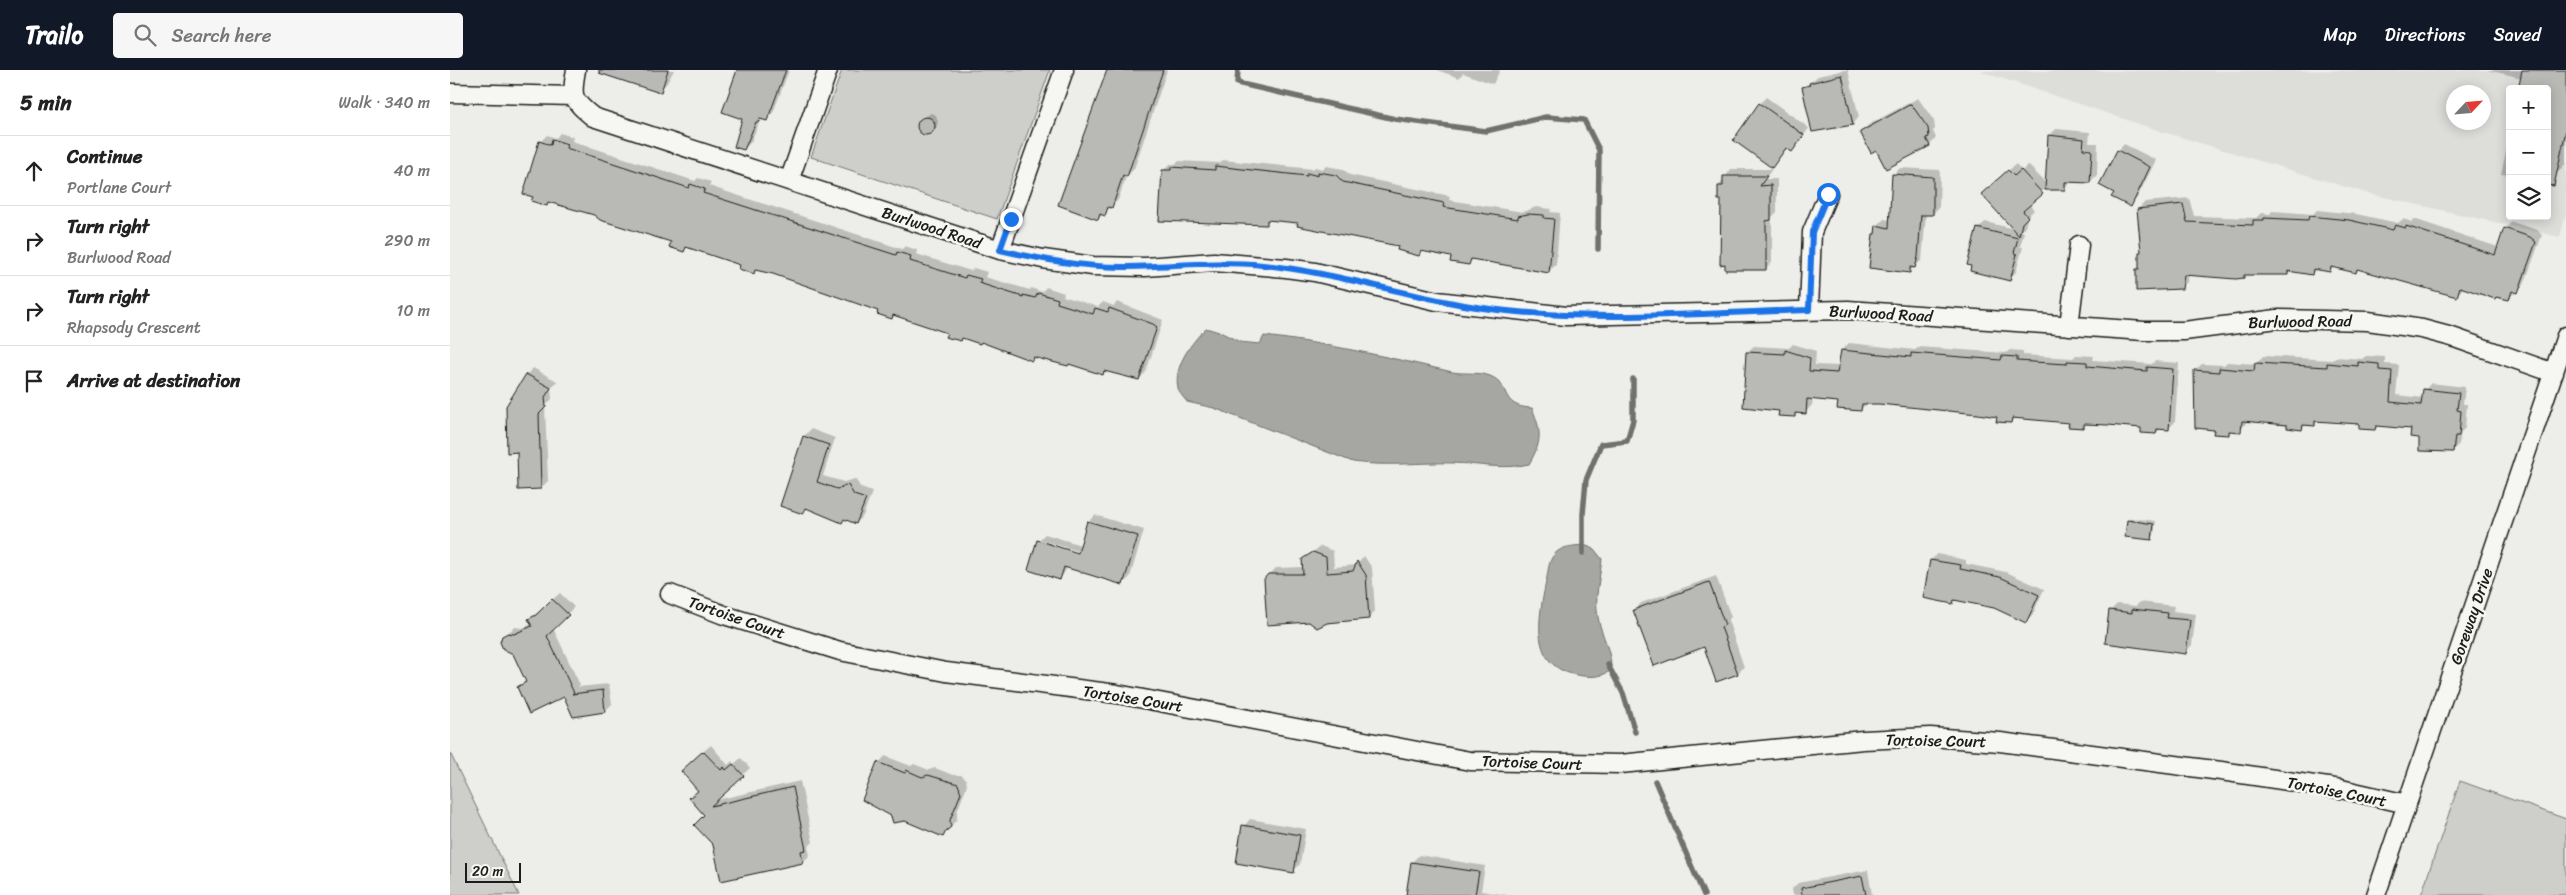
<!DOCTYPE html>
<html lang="en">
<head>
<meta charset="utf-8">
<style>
	:root { --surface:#fff; --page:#f6f6f6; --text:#222; --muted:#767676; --line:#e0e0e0; --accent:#111827 }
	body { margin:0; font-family:Sriracha,sans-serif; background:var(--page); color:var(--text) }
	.controls { position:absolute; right:15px; top:15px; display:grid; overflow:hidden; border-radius:5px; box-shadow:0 2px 12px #0003 }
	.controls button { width:45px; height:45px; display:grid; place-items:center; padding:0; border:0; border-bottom:1px solid var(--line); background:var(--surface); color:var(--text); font:25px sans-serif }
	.compass { position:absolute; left:1996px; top:15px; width:45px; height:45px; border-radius:50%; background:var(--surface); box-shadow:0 2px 12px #0003; rotate:64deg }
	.scale { position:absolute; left:15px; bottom:12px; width:56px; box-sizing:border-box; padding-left:5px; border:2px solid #1c1c1c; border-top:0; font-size:14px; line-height:18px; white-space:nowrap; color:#1c1c1c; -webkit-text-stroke:4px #f6f6f2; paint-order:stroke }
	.stop { position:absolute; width:15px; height:15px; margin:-11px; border:4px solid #1a73e8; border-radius:50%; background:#fff }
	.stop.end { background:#1a73e8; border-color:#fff; box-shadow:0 1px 5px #0008 }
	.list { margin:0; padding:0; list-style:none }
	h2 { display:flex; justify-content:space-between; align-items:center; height:65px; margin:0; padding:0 20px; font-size:21px }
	h2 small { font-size:16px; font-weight:400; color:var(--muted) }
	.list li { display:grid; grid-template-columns:32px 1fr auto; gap:15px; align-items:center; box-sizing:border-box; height:70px; padding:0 20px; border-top:1px solid var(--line) }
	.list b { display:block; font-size:19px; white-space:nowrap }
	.list p { margin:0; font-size:16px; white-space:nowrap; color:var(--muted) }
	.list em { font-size:16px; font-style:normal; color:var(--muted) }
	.icon { flex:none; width:28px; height:28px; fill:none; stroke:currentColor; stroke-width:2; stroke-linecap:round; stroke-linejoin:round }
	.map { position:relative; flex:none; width:2116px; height:825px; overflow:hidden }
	header { display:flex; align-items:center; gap:30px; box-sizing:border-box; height:70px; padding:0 25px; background:var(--accent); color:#fff }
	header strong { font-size:24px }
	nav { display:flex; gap:28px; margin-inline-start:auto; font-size:18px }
	.search { width:350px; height:45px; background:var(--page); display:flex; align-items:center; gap:12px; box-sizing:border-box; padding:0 18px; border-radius:5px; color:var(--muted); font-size:19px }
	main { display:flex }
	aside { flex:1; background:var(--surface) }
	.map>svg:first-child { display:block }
	.built { fill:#ddddda; fill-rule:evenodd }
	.green { fill:#cececb; stroke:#757574 }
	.water { fill:#a6a6a3; stroke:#6f6f6d }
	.shadow { fill:#0003; fill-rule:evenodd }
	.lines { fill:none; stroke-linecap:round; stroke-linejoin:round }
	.stream { stroke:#6f6f6d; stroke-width:5.5 }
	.building { fill:#b9b9b6; stroke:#1c1c1c }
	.minor-casing { stroke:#1c1c1c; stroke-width:21 }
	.minor { stroke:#f6f6f2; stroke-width:18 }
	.route { stroke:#1a73e8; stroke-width:6 }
	.labels { text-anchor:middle; stroke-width:5; stroke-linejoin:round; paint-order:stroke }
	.street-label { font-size:16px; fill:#1c1c1c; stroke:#f6f6f2 }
</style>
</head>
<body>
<header>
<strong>Trailo</strong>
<div class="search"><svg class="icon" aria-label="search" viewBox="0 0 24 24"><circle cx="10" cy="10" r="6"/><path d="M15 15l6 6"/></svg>Search here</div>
<nav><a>Map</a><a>Directions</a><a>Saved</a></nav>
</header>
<main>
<aside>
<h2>5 min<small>Walk · 340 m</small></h2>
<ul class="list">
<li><svg class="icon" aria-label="ahead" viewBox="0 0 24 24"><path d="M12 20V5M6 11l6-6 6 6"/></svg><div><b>Continue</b><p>Portlane Court</p></div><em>40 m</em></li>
<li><svg class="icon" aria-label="right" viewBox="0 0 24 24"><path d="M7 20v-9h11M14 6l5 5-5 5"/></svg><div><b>Turn right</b><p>Burlwood Road</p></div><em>290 m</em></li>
<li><svg class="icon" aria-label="right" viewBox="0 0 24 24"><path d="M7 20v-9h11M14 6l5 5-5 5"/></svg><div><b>Turn right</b><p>Rhapsody Crescent</p></div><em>10 m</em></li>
<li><svg class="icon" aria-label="arrive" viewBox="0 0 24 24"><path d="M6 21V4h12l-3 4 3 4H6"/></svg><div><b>Arrive at destination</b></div></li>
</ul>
</aside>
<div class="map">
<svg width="2116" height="825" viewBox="0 0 2116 825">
	<rect width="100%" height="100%" fill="#edede9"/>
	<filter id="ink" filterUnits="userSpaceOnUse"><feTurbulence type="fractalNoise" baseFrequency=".02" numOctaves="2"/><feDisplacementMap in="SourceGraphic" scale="10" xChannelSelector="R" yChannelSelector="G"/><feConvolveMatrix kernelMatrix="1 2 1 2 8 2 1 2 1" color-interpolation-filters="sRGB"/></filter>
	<g filter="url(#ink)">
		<path class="built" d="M2116,0V143L2110,167L1916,123L1710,61L1530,1ZM2060,19H2097V146H2060ZM2004,22H2034V52H2004Z"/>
		<path class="green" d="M392,0H600L547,149L361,87Z
			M0,683L69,825H0Z
			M2010,711L2116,749V825H1971Z"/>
		<path class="water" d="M756,258L772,263L790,272L810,274L814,266C876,273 938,287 998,301C1011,305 1028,301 1040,306C1062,314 1048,337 1082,338C1092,362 1092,372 1079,394C1053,400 1029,394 1003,393C970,392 936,397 903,392L764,338L737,332C734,328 729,323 728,318C723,296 742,272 756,258Z
			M1134,475L1144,479L1152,489C1150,509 1144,527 1148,547C1151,565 1162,581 1161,600C1152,607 1144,607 1133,606C1078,600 1088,550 1096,512C1098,504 1098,493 1103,486C1110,476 1123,476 1134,475Z"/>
		<path class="shadow" d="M171,0H224L217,13L210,20Z
			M283,0H339L323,43L317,50H310L301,72L294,79V49L288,2Z
			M660,0H717L684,99L676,107L668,130L648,149Z
			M987,0H1050L1043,14L1013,3L1009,8Z
			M1394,0H1398L1409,47L1402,54L1353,18L1368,6Z
			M2037,0H2116V93L2098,114L2097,19L2072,8Z
			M1316,27L1359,58L1348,74L1342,80L1338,77L1322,97L1310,34Z
			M1468,28L1484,51L1485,59L1483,61L1486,68L1480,75L1437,98L1427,79L1411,62L1418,55Z
			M481,43L486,45L488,52L486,58L477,64L470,62L468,57L470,50Z
			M1606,59L1640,62L1639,73H1648L1647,105L1640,112L1621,111L1614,119L1596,118L1579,134L1584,140L1578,146L1575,157L1571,161L1574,162L1570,177H1573L1566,202L1559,209L1528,159L1535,152L1565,159L1540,117L1566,94L1572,101L1578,95L1597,114L1599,66Z
			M110,63L123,67L122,71L245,111L248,108L261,112L259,116L452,179L455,176L467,180L466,184L521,201L524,198L537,202L535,207L580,220L581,218L592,222L596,217L614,223L613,226L648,237L653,232L664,236L667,232L713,250L696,302L689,309L656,300L652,304L619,293L585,286L581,289L531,271L513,267L511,270L498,262L444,244L441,247L429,240L324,203L306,199L303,202L291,194L238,177L234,180L222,171L144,144L100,131L96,135L90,72L97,65L106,68Z
			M2060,64V105L2051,104Z
			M1674,74L1706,90L1687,128L1680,135L1666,122L1668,81Z
			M773,90L863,99L865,97L873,99L876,96L893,99L900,105L1000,126L999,130L1073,142L1086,137L1101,139L1100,142L1110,143L1106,195L1099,201L1024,188L1018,194L1002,186L973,180L968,184L949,175L849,152L820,149L816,153L713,101L720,94H726L729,91L770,93Z
			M1450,98L1490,100L1489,137L1483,144H1476L1472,190L1459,202L1424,164L1427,156L1434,149L1441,150L1443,105Z
			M1281,99H1322L1315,109H1327V142L1322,147V192L1316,199L1272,129L1269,116Z
			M1739,128L1744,146L1806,148L1811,143L1820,144L1822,141L1863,144L1867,140L1906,144L1948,153L1953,149L1962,152L1964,149L2048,177L2055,158L2062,152L2087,160L2092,165L2074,215L2059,228L2014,217L2007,225L1909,198L1906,202L1884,197L1880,200L1867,199L1862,203L1841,200L1837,204L1797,203L1793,207L1739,204L1738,211L1731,218L1688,200L1690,197L1692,181L1688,139L1695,132Z
			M1399,273L1465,280L1469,277L1556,283L1560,280L1573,281V285L1623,288L1626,285L1644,286L1643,290L1702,294L1705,291L1729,293L1725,352L1718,359L1711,358L1706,363L1693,357L1637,353L1633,357L1620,351L1565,347L1561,352L1548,346L1474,339L1461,335L1417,333L1411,339L1389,331L1363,328L1362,335L1356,342H1348L1344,346L1330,340L1297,282L1304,276L1339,278L1343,274L1366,281L1365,295L1389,296L1392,280Z
			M1813,286L1882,290L1886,287L1912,289L1916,286L1935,287V294L1949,295L1946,325L1974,328L1975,320L1981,313L2015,317L2013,334H2017L2015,358L2011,362L2009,374L2002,381L1970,366L1962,358L1929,355L1925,359L1911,353L1869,350L1864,355L1856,354L1852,359L1838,353L1798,350L1791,360H1782L1778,364L1765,359L1745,300L1752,294L1774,295L1777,292L1806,294Z
			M83,298L107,311L101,319L102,329L95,336L98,411L91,418L77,305Z
			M361,359L385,368L373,406L394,412L405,409L411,418L422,422L413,446L406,453L395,448L392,451L358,438L353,442L354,366Z
			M645,445L694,460L680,507L673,514L618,497L610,509L588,471L595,464L631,475L638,452ZM591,470L634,483L633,486L591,473Z
			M1681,448L1706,451L1704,466L1701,469L1678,451Z
			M871,476L883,481L884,497L907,495L914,486L922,498L925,541L919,548L877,551L869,556L863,555L819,505L826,498L854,497L853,489Z
			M1487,484L1516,490V494L1556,502L1594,519L1582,546L1576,552L1544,537L1506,530L1503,533L1474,527L1481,490Z
			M1266,506L1281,547L1278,550L1294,597L1288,603L1254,575L1185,540L1191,533Z
			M110,523L124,537L103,558L130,615L128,617L159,614L162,634L155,641L115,626L68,617L77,610L64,583L53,567L65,557L72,558L82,554L80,549Z
			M1690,532L1724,536L1723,541L1746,544L1742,575L1735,582L1660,541L1667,534L1686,536Z
			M261,675L278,695L282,691L284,694L291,688L300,698L266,730L350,711L363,772L358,777L360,785L353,792L256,745L239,694Z
			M435,686L461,696L464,694L479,700L485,698L503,705H511L516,709L517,715L507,742V749L493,766L429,693Z
			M800,749L856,759L850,794L843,801L794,756Z
			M969,785L1035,796L1031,821L1058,825H971L962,792Z
			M1418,800L1422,825H1343L1342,819L1348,813Z"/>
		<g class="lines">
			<path class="stream" d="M788,0L787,13L945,49L1036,61L1096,47L1134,50L1149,80L1148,179
				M1133,483V444L1136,410L1151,374L1177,371L1183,350V309
				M1158,595L1173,623L1185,662
				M1205,711L1254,825"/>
		</g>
		<path class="building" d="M149,0H218L211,22H207L149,3Z
			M287,0H336L317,51L310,49L309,52H306L294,80L284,77L292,49L272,42Z
			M657,0H713L677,107L673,105L662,138L658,137L655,146L650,144L648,150L608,135Z
			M2072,0H2116V60L2104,116L2097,115V19H2068Z
			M1392,5L1403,55L1362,62L1352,17L1360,15L1359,13Z
			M1309,33L1354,65L1342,82L1336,78L1322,98L1283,70Z
			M1461,34L1478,58L1479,67L1476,68L1480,76L1436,99L1426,80L1421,83L1410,62Z
			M467 56a9 9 0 1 1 18 0a9 9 0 1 1-18 0Z
			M1598,65L1634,69L1633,79L1642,80L1640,113L1615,112V120H1595Z
			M102,69L117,74L116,78L151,89L239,118L240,114L255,119L253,123L446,185L447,182L461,186L460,191L515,208L516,205L531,209L529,213L573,227V225L585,228L588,223L608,229L607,233L643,244L645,238L658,242L659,238L703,254L707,257L689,310L654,301L653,305L619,294L618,296L583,287L582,291L531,272L530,274L512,268L511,271L495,267L497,263L443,245L442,249L427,244L428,241L323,204L305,200L304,204L289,199L290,195L236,177L234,182L219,177L221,172L150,150L144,145L98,132L97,136L81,131L83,127L73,124L89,71L101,75Z
			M1667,80L1700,97L1681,137L1661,127L1664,123L1649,115Z
			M765,96L857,106V103L868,106V102L886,105L893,112L994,133L993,137L1068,149V146L1078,144L1094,145V148L1104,149L1099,203L1021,189L1019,195L1000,192L1001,187L971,181L969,186L947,180L948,176L847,156L848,153L817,150V155L709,151L712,100H721V97L765,100Z
			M1558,100L1564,106L1571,100L1593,124L1573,141L1578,147L1572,153L1569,166L1531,124Z
			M1442,104L1483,107V145H1471L1468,187L1465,198L1460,197V203L1419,198L1423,164H1425L1426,155L1439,158Z
			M1273,106H1317L1310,116L1321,115V150L1316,151V200H1275V194L1270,195L1271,130H1268V116H1273Z
			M1733,134L1737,152L1803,155V150H1814V148L1858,150L1859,146L1899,150L1943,160L1945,155L1956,158V156L2045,185L2054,158L2080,167L2086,172L2068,223L2062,221L2059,230L2046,227L2045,229L2010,217L2007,227L1907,199L1906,203L1881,197L1880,202L1863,199L1862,205L1838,201V205H1794V208L1786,209L1734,205L1732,219L1686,221V199H1689V182H1691L1687,139Z
			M1527,158L1568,168L1564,183L1567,184L1560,211L1520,201L1521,196L1517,195Z
			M1335,280L1360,288L1359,301L1387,303L1391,280L1461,287V283L1551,290L1552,286L1567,287V291L1617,294V291L1637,292V296L1697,301V297L1723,299L1719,360L1707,359L1706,364L1691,363V358L1658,355L1634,354V358L1618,357L1619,353L1562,348L1561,353L1546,352L1547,347L1528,344L1429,334H1412L1411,341L1387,339L1388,332L1357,329L1356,344L1345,343V347L1328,346L1329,341L1293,337L1296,282L1335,284Z
			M1908,292L1929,294V300L1942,301L1940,332L1971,335L1973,319L2009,323L2007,340L2011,341L2009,366H2005L2003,382L1969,381V368L1960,367L1961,359L1926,356L1925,360L1909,359V354L1865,351V356L1853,355L1852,360L1837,358V355L1792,351L1791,362L1779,361V365L1763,364L1764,360L1745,358L1744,300L1769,302V298L1804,301L1805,293L1877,297V293L1908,296Z
			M76,304L101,318L95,327L96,337L89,344L91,419L68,420L67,382L57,383L56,336Z
			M353,366L379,375L367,412L387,419L398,415L404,425L416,429L406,454L394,449L392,453L356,438L353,444L330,436Z
			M1677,450L1704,454L1702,470L1675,467Z
			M637,451L688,466L673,515L614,497L610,510L578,500L587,470L628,483Z
			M863,482L876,487L877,503L903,501L907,491L916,505L919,549L877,553L867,558L859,552L817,555L814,509L818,504H853L852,489Z
			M1480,490L1511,495L1510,499L1550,507L1589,525L1576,553L1544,538L1504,530L1503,534L1473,528Z
			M1259,512L1275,555L1271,557L1288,604L1266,612L1254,577L1204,596L1183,540Z
			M102,529L119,545L97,566L124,623L122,624L153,620L155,642L123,647L114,627L79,644L67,617L76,612L63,584L53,579L50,572L52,566L58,563L64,564L82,556L78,549L86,545Z
			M1682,539L1718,543L1717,548L1740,550L1736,584L1655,573L1659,540L1682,543Z
			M253,681L271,700L274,697L276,700L283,694L294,706L261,736L343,717L356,780L351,781L353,793L271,811L263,775L244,755L254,745L239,728L248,721L231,701Z
			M427,692L455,703L456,700L472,707L478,705L508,714L511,723L500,750L501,757L496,761L493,767L455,751L443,753L441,746L412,730Z
			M792,755L850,765L844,803L786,793Z
			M961,792L1029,802L1025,825H956Z
			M1412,806L1416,825H1352L1351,818Z"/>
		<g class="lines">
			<defs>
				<path id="minor" d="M126,0C121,27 122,30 143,47L550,180L593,189L643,196L695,197L764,192L836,198L865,202L987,231L1116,246L1398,240L1694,261H1734L1827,249L1918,251L1972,259L2002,267L2104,303
					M0,23L123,26
					M339,111L378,0
					M550,180L614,0
					M1359,240L1362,162L1378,124
					M1619,256L1629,175
					M220,524L274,545L390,581L496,602L667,624L1020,691L1170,694L1413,670L1480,667L1550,672L1771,701L1891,719L1957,734
					M1926,825L2116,266"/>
			</defs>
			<use href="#minor" class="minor-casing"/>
			<use href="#minor" class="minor"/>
		</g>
	</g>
	<g class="lines" filter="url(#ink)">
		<path class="route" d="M561,149L550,180C590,189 631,197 672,197C716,197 759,191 803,194C886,201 965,230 1048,240C1151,252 1256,243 1359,240L1362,162L1378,124"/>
	</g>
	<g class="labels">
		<g class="street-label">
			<text transform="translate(482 157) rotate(18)" y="6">Burlwood Road</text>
			<text transform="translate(1431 243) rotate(3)" y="6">Burlwood Road</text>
			<text transform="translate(1850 251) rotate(-1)" y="6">Burlwood Road</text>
			<text transform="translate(2021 546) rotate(-71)" y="6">Goreway Drive</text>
			<text transform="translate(287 547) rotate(19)" y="6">Tortoise Court</text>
			<text transform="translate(683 628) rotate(9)" y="6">Tortoise Court</text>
			<text transform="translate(1486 670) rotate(1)" y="6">Tortoise Court</text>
			<text transform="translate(1082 692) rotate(2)" y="6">Tortoise Court</text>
			<text transform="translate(1887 721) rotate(11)" y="6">Tortoise Court</text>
		</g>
	</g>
</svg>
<div class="controls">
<button>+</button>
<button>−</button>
<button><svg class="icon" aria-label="layers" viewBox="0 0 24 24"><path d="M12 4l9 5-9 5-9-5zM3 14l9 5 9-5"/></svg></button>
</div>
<svg class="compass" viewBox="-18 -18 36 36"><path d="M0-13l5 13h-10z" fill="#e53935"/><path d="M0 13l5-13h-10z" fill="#767676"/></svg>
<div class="scale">20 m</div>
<div class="stop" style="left:1378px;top:124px"></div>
<div class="stop end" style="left:561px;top:149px"></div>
</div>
</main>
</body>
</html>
